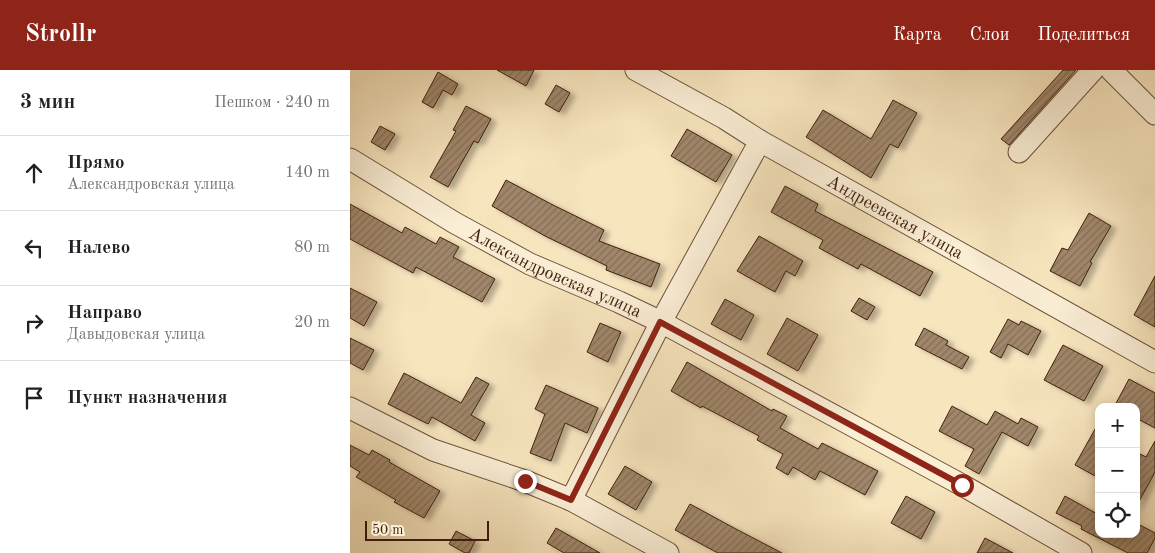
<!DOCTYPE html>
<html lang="ru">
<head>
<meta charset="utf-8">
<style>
	:root { --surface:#fff; --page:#f2f2f2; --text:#202124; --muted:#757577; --line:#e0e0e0; --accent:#8f2418 }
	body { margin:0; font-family:"Old Standard TT",serif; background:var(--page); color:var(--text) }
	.controls { position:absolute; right:15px; bottom:15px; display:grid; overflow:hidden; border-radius:10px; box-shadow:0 2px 12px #0003 }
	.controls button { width:45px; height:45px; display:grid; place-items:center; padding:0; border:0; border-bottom:1px solid var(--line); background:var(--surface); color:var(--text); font:25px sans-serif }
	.scale { position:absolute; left:15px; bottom:12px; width:124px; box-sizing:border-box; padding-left:5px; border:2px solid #41200e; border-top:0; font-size:14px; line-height:18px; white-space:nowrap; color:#41200e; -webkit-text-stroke:4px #faeed5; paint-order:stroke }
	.stop { position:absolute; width:15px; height:15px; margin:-11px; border:4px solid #8f2418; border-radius:50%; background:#fff }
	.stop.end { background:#8f2418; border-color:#fff; box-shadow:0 1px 5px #0008 }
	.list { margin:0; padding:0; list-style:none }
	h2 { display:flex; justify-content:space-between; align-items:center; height:65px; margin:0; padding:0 20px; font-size:21px }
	h2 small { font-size:16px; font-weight:400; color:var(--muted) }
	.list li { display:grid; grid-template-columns:32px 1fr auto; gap:15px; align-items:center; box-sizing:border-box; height:75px; padding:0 20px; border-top:1px solid var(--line) }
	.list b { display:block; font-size:19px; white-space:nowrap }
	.list p { margin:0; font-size:16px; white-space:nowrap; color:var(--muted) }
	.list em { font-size:16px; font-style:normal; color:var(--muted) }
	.icon { flex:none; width:28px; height:28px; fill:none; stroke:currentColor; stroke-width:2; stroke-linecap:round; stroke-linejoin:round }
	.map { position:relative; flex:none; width:805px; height:483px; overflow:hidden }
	header { display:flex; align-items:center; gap:30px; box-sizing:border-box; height:70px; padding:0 25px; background:var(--accent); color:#fff }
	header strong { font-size:24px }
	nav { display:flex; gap:28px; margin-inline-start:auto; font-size:18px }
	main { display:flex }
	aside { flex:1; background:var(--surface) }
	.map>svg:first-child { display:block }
	.building { fill:url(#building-hatch); stroke:#41200e; filter:url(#shadow) }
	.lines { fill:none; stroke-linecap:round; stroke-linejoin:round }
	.minor-casing { stroke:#6e513a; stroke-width:23 }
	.minor { stroke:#faeed5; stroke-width:21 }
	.route { stroke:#8f2418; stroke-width:6 }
	.labels { text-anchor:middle; stroke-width:4; stroke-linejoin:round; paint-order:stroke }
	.street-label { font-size:18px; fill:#41200e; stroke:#faeed5 }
</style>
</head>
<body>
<header>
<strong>Strollr</strong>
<nav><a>Карта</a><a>Слои</a><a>Поделиться</a></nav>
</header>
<main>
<aside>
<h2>3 мин<small>Пешком · 240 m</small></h2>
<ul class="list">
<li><svg class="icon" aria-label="ahead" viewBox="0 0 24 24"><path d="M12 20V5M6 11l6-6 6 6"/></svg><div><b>Прямо</b><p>Александровская улица</p></div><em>140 m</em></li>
<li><svg class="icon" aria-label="left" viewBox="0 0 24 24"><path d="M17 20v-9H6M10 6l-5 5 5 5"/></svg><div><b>Налево</b></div><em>80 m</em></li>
<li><svg class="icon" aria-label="right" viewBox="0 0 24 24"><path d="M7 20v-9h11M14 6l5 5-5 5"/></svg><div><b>Направо</b><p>Давыдовская улица</p></div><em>20 m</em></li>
<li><svg class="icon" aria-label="arrive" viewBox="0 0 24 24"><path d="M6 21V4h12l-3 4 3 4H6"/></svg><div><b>Пункт назначения</b></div></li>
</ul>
</aside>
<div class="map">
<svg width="805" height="483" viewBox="0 0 805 483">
	<defs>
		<pattern id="building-hatch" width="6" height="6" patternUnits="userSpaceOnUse" patternTransform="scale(1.25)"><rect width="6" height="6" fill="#a0866a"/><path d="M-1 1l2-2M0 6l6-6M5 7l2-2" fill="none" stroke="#846d56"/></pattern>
		<filter id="shadow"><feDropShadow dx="5.5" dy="3" stdDeviation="2.5" flood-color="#0004"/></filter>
	</defs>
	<rect width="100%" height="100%" fill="#f7e5be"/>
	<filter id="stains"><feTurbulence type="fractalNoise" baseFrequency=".004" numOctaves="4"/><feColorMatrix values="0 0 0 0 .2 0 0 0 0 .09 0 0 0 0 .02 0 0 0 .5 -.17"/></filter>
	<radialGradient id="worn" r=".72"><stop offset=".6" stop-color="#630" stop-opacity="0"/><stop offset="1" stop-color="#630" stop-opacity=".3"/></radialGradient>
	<path class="building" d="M147,0H184L176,16Z
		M713,0H726L659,75L651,69Z
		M88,2L108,14L102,25L93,20L83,38L72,32Z
		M206,15L220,23L209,42L195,34Z
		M543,30L567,43L548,78L540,74L521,108L456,67L473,40L521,69Z
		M116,36L141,49L128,73L124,71L98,117L80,107L106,61L103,60Z
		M30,56L45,64L35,80L21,72Z
		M337,59L382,85L366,112L321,86Z
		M156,110L201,134L254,160L249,171L310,194L301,217L256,200L257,196L195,166L142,136Z
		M435,116L468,134L465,141L583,202L570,226L511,194L508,199L469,178L473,170L421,142Z
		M0,134L52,163L55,157L86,174L90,167L109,177L103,187L145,209L132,232L66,197L63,203L0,169Z
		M739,143L761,156L740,192L742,193L730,216L700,201L712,178L718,180Z
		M409,166L453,191L445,206L436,201L425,222L387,201Z
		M805,206V257L784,245Z
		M0,218L27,232L14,256L0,248Z
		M509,228L525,237L517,250L501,241Z
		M375,229L404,245L391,270L361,254Z
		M437,248L468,265L448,301L417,284Z
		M658,249L669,255L671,251L691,261L678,285L658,274L651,288L640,282Z
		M250,253L271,262L258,292L237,282Z
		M574,258L598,271L596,275L619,287L612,299L565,275Z
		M0,268L24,280L13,300L0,293Z
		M713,275L753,296L734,331L694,310Z
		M337,292L422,341L423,339L437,346L430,358L468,379L472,373L528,401L515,425L470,401L465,410L443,397L438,405L426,398L433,384L407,370L409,366L352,336L351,338L321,321Z
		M54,303L111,333L126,307L139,314L121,345L135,353L125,371L82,347L78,354L38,334Z
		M779,309L805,323V358L786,348V337H764Z
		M196,315L248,338L237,363L215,353L201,391L180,383L195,344L185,339Z
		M602,336L637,355L645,341L668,354L671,348L688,357L678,376L652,362L629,404L615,396L624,379L589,361Z
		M749,352V408L725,395Z
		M805,371V402L786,437V382L796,387Z
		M0,375L19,385L22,380L40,390L39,392L90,421L74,448L44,432L46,430L6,407L10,402L0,396Z
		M275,396L302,412L286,440L258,424Z
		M556,426L585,442L571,469L541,453Z
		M715,426L749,445V464H786V453L805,463V468L797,483H778L731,459L732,456L706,443Z
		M340,434L384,458L432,483H368L325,460Z
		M206,458L250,483H214L197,473Z
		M106,461L125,471L119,483H115L99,474Z
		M635,468L663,483H627Z"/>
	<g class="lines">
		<defs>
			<g id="minor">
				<path id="s1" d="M286,0L374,48L410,71L805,292"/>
				<path d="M761,0L805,44"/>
				<path d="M669,82L743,0"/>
				<path id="s2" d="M0,89L105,153L180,194L269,232L311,252L612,415L731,483"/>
				<path d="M0,338L83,380L175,411L221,430L318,483"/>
				<path d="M221,430L311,252L410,71"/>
			</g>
		</defs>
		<use href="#minor" class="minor-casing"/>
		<use href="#minor" class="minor"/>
	</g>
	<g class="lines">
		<path class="route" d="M175,411L221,430L310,252L612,415"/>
	</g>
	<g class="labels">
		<g class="street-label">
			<text dy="6" stroke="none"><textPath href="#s1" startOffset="298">Андреевская улица</textPath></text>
			<text dy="6" stroke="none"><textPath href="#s2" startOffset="235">Александровская улица</textPath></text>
		</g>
	</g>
	<rect width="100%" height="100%" filter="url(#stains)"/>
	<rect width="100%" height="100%" fill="url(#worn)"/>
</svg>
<div class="controls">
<button>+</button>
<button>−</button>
<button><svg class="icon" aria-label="locate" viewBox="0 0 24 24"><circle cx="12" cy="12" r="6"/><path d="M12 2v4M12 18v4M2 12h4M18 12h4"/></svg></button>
</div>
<div class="scale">50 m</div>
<div class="stop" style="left:612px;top:415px"></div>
<div class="stop end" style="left:175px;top:411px"></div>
</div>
</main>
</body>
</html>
